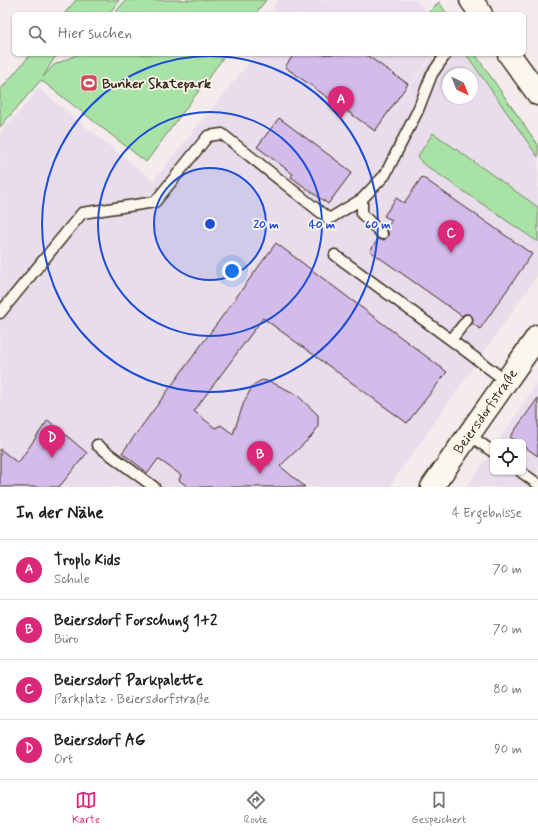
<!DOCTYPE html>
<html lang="de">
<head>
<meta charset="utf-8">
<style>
	:root { --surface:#fff; --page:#f2f2f2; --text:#202124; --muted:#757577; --line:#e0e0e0; --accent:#db2777 }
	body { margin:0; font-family:Mynerve,sans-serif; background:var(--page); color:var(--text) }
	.controls { position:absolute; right:12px; bottom:12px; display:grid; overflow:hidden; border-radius:6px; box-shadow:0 1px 3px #0004 }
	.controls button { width:36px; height:36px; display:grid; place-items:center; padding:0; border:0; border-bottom:1px solid var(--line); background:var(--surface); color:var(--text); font:20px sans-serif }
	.compass { position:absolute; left:442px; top:68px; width:36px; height:36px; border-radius:50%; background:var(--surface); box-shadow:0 1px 3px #0004; rotate:137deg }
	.you { position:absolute; left:232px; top:271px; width:14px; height:14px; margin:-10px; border:3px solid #fff; border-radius:50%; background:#1a73e8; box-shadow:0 0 0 6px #1a73e833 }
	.badge { display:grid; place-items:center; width:26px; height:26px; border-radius:50%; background:var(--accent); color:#fff; font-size:13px; font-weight:700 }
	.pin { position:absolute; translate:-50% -33px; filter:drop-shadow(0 1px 2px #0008) }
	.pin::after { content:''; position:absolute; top:21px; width:14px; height:12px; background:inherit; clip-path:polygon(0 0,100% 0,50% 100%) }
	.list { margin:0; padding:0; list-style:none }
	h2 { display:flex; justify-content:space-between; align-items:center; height:52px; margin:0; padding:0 16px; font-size:17px }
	h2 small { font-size:13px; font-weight:400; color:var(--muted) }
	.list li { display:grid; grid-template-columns:26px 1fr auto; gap:12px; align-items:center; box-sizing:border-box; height:60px; padding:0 16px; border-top:1px solid var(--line) }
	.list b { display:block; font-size:15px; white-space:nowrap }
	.list p { margin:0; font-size:13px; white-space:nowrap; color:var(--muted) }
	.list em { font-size:13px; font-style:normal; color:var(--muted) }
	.icon { flex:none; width:22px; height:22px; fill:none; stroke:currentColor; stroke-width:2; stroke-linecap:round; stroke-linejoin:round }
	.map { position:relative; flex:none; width:538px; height:487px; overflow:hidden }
	.search { position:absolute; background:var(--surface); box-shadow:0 1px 3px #0004; left:12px; right:12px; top:12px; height:44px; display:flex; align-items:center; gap:10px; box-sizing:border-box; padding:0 14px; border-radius:6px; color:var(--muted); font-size:15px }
	.sheet { height:292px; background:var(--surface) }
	nav { display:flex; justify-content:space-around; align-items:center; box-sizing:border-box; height:56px; border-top:1px solid var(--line); background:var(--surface); font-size:11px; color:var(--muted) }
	nav a { display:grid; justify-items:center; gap:2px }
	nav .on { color:var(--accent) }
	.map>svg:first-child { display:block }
	.built { fill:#e9ddeb; fill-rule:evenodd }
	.green { fill:#a9e2a6; stroke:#728662 }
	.building { fill:#d3bbea; stroke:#3b2a1e }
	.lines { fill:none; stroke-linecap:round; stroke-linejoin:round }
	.lane-casing { stroke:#3b2a1e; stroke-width:13 }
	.secondary-casing { stroke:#3b2a1e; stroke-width:25 }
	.lane { stroke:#fbf7ec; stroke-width:10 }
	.secondary { stroke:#fbf7ec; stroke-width:22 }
	.ring { fill:none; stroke:#1d4ed8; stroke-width:2 }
	.labels { text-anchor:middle; stroke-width:3.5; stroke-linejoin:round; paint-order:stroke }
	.poi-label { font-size:14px; font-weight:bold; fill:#3b2a1e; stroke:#fbf7ec; text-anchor:start }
	.street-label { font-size:14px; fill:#3b2a1e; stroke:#fbf7ec }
	.centre { fill:#1d4ed8; stroke:#fbf7ec; stroke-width:2 }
	.ring-label { font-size:12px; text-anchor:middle; font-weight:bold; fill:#1d4ed8; stroke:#fbf7ec; stroke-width:3.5; stroke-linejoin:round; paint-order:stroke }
</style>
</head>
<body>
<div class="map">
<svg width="538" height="487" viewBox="0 0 538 487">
	<rect width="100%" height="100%" fill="#f3ebec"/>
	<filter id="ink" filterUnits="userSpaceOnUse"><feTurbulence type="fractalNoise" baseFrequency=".025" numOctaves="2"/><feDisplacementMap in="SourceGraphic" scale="8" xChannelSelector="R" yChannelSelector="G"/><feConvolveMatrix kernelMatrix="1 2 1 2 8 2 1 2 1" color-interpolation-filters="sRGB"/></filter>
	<g filter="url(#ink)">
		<path class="built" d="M279,0H416L428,14H277L273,7Z
			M256,54H432L378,131L434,54H464L477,70L538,157V275L389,487H0V134L39,89L153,181ZM448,74H472V98H448Z
			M538,382V487H466L493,450V472H523V442H498Z"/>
		<path class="green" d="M76,0H119L109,14H64Z
			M126,0H266L255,14H114Z
			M439,2L447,14H427Z
			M31,54H60L55,57L43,77L54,65L78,54H226L146,162L41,80L0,127V90Z
			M466,54H475L538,145V157Z
			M433,133L538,207V242L422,163L418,156Z"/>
		<path class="building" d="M294,54H365L408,84L375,131L285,67Z
			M279,118L352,172L328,204L291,177L293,174L257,147Z
			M422,177L532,254L480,329L472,323L473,318L471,315L465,314L462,316L370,251L378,239L384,240L388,236V232L386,229L392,220L384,216L396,198L404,203Z
			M276,243L447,372L407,423L263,318L194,411L215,428L221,425L233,434L244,402L253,385L262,380L271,382L296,394L318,415V427L311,437L280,466L305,487H188L179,480L181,475L158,459L148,473L122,453Z
			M538,398V456L523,446V442H518L510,437Z
			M48,420L87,453L59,487H0V449L18,463Z"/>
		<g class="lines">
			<defs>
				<path id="lane" d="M382,234L362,214V199L385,175L418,110L432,74L446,54
					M335,255L451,340
					M0,313L82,213L155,202L208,136L222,134L329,219L362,199
					M467,320L451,340L506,381
					M468,434L493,452
					M97,445L154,487
					M521,472L538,484"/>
				<path id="secondary" d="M471,0L481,14
					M509,54L538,94
					M432,487L538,336"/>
			</defs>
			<use href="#lane" class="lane-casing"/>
			<use href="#secondary" class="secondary-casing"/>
			<use href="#lane" class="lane"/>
			<use href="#secondary" class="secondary"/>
		</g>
	</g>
	<circle cx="210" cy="224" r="56" fill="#1d4ed8" fill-opacity=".12"/>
	<g class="ring">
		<circle cx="210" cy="224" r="56"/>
		<circle cx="210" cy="224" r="112"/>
		<circle cx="210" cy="224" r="168"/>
	</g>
	<defs>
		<symbol id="stadium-square" viewBox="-11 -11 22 22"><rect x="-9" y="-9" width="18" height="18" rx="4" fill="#d1495b" stroke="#fbf7ec"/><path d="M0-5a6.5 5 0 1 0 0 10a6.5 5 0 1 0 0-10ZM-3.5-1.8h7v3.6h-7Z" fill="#fff"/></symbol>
	</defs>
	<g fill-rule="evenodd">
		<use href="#stadium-square" x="79" y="73" width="20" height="20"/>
	</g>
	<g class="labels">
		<g class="poi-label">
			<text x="102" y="88">Bunker Skatepark</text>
		</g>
		<g class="street-label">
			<text transform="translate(485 411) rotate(-55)" y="5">Beiersdorfstraße</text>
		</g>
	</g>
	<circle cx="210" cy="224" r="6" class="centre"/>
	<g class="ring-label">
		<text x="266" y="228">20 m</text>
		<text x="322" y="228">40 m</text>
		<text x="378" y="228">60 m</text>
	</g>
</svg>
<div class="controls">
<button><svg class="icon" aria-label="locate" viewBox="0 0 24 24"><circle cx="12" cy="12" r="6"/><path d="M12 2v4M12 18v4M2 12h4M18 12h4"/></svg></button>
</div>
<svg class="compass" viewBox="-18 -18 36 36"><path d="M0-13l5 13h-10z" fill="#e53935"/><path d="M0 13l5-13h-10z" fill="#757577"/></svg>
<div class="you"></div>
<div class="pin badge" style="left:341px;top:119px">A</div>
<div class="pin badge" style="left:260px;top:474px">B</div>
<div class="pin badge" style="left:451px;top:253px">C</div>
<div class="pin badge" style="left:52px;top:458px">D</div>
<div class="search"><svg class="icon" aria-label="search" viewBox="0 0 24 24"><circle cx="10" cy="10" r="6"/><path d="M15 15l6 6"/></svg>Hier suchen</div>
</div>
<section class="sheet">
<h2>In der Nähe<small>4 Ergebnisse</small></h2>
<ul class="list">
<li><span class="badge">A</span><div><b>Troplo Kids</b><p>Schule</p></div><em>70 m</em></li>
<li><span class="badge">B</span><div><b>Beiersdorf Forschung 1+2</b><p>Büro</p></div><em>70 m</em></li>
<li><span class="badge">C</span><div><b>Beiersdorf Parkpalette</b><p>Parkplatz · Beiersdorfstraße</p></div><em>80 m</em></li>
<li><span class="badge">D</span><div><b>Beiersdorf AG</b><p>Ort</p></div><em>90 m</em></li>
</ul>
</section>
<nav>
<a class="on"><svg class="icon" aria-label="map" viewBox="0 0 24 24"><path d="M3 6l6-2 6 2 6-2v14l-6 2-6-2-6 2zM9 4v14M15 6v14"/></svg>Karte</a>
<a><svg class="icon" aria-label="directions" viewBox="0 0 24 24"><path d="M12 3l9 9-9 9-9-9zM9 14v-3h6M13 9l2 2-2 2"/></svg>Route</a>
<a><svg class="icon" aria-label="saved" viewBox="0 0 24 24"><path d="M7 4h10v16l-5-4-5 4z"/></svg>Gespeichert</a>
</nav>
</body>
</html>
